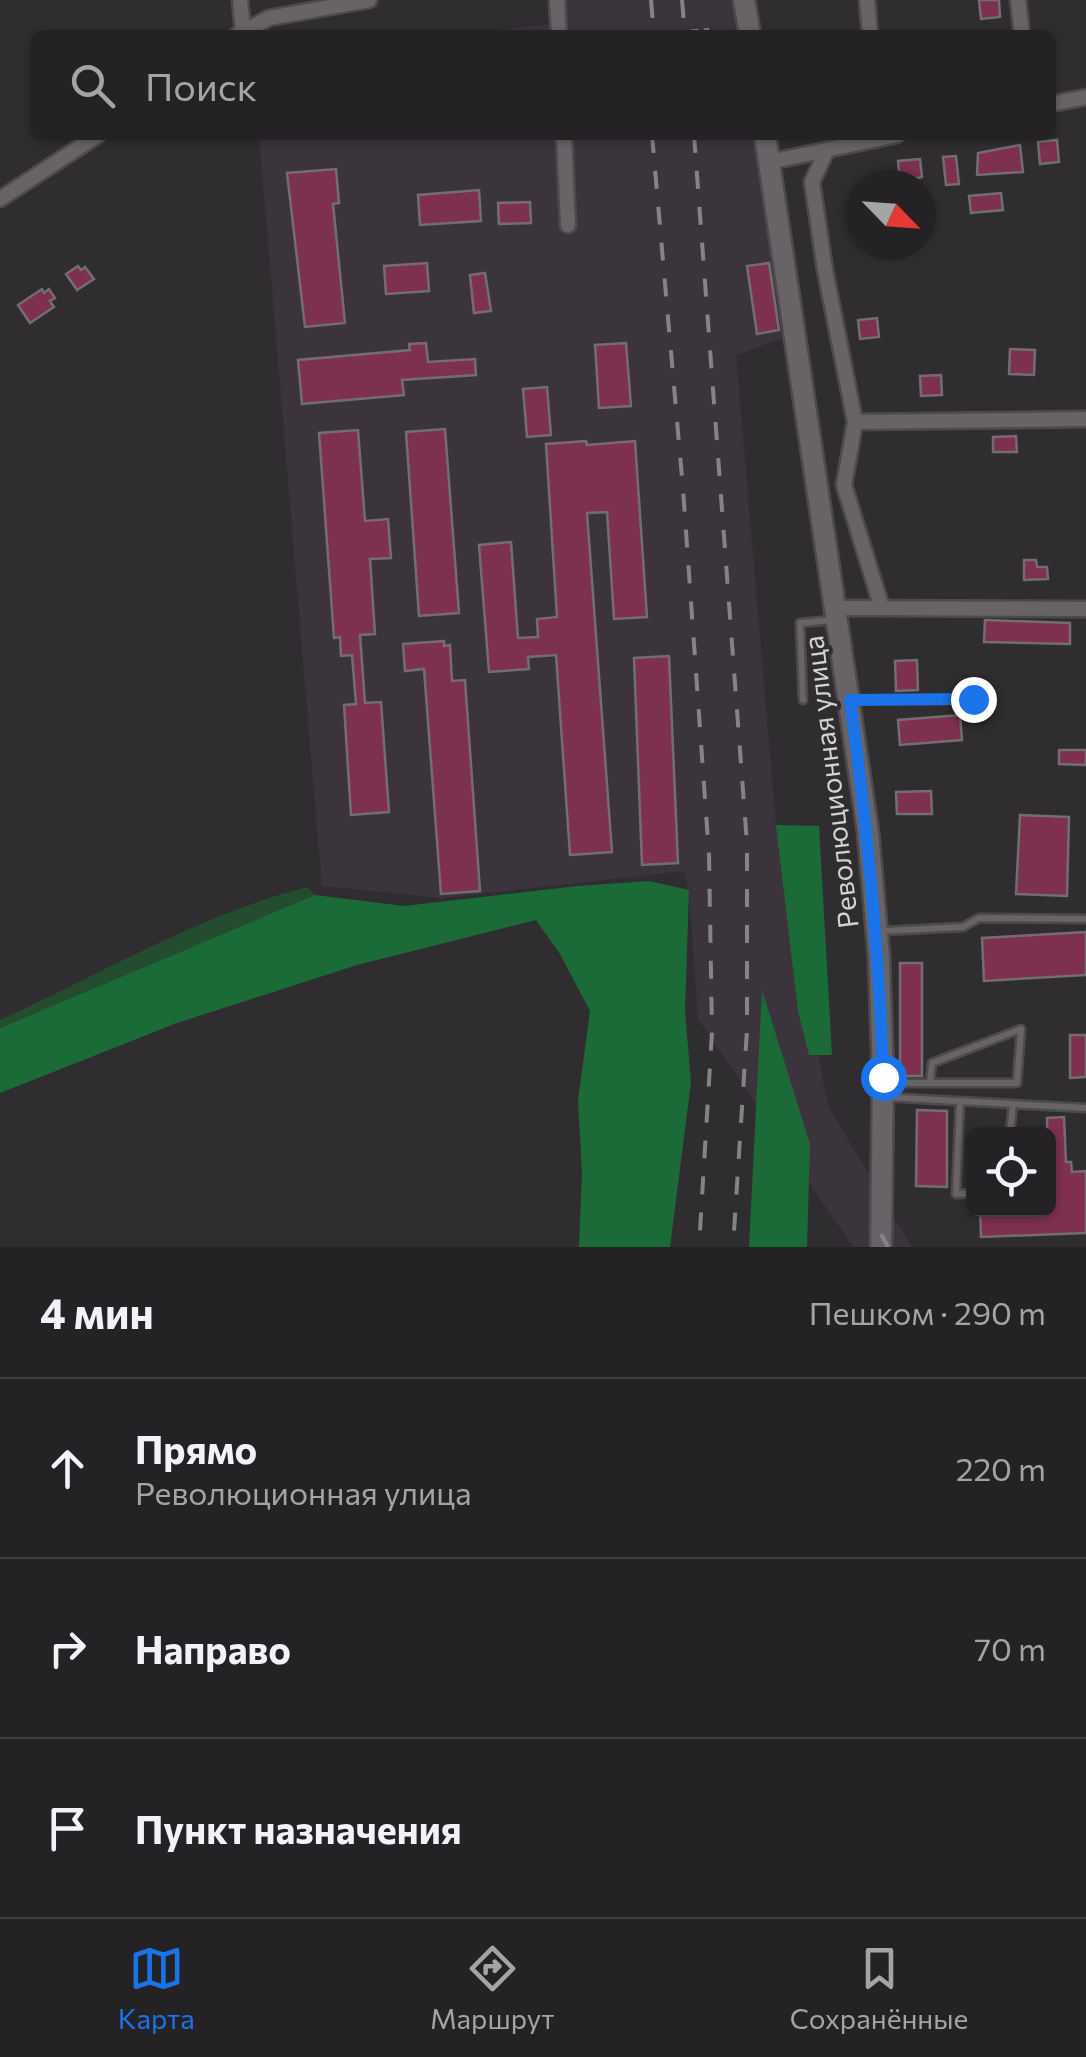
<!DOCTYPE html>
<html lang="ru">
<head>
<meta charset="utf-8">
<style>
	:root { --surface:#242224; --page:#302f31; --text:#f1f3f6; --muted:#a3a4a6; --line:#413f41; --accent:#1a73e8 }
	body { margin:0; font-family:Commissioner,sans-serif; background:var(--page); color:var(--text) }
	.controls { position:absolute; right:30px; bottom:30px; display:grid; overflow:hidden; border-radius:15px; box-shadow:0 2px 8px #0004 }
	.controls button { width:90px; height:90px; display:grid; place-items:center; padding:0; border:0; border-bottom:2px solid var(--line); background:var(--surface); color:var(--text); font:50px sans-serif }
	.compass { position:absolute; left:846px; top:170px; width:90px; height:90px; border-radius:50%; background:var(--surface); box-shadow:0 2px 8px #0004; rotate:115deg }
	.stop { position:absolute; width:30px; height:30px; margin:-22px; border:8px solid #1a73e8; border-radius:50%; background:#fff }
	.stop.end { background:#1a73e8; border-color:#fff; box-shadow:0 2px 10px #0008 }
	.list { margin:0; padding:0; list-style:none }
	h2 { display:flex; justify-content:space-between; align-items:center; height:130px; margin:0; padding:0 40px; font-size:42px }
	h2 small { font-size:32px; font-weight:400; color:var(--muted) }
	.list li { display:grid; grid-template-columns:65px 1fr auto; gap:30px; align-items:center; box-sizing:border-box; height:180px; padding:0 40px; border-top:2px solid var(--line) }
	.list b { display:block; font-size:38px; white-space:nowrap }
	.list p { margin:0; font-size:32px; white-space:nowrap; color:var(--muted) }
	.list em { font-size:32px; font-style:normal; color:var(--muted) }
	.icon { flex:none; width:55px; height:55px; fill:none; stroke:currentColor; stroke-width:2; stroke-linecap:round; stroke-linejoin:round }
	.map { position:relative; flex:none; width:1086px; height:1247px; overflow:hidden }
	.search { position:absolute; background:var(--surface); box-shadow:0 2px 8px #0004; left:30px; right:30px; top:30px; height:110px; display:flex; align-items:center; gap:25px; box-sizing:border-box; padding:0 35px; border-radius:15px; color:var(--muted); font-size:38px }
	.sheet { height:670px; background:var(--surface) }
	nav { display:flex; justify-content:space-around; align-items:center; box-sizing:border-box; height:140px; border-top:2px solid var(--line); background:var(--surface); font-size:28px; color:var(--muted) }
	nav a { display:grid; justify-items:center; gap:5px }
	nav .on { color:var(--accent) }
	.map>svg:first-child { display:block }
	.built { fill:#3c343d }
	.green { fill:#244c2f }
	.forest { fill:#1b6b38 }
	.building { fill:#7e314f; stroke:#736d6f; stroke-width:2.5 }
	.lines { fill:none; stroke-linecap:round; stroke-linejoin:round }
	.lane-casing { stroke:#4d4a4d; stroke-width:11 }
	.street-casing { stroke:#4d4a4d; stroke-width:19 }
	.secondary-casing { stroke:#4d4a4d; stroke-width:25 }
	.path { stroke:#7e7b7e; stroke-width:2.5; stroke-dasharray:8 5; stroke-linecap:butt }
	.lane { stroke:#676367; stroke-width:6 }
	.street { stroke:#676367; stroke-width:14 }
	.secondary { stroke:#676367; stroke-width:20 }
	.rail { stroke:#858385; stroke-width:4; stroke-dasharray:18 18; stroke-linecap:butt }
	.route { stroke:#1a73e8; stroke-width:12 }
	.labels { text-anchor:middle; stroke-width:8; stroke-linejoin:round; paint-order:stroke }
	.street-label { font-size:28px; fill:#d4d2d4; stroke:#302d30 }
</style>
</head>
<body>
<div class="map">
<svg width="1086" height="1247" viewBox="0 0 1086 1247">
	<rect width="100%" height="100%" fill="#302d30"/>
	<path class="built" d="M565,0H736L741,35H460L566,22Z
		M259,135H755L782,338L736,355L776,825L828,1106L912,1247H853L698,1019L689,890L684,871L442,898L322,886Z"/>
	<path class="green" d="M307,887L315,895L0,1028V1020C101,974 199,915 307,887Z"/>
	<path class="forest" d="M776,825L819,826L832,1055H809L798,1011Z
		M649,881L689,890L685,1011L691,1082L670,1247H579L582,1173L578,1100L590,1011L560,954L536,920L357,965L177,1023L0,1093V1028L315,895L404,906L578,886Z
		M762,990L810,1144L807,1247H749Z"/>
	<path class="building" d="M979,0H999L1000,17L981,19Z
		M1057,140L1059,162L1040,164L1038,142Z
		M1020,145L1023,172L977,175L978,153Z
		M956,156L959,184L946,185L943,157Z
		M920,159L922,177L900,182L898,161Z
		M336,169L339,203L333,204L345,323L305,327L287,173Z
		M479,190L481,221L420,225L418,195Z
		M1001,193L1003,210L971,213L969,196Z
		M530,202L531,223L499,224L498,203Z
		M427,263L429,291L386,294L384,266Z
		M769,263L779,330L757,334L747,266Z
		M78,266L81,270L85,267L94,279L77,290L66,274Z
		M485,273L491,311L474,313L470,275Z
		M42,289L44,293L49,289L55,298L50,301L54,307L30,323L18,305Z
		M877,318L879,337L860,339L858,320Z
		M426,343L428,362L475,359L476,375L402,380L404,395L302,404L298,360L410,350L409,344Z
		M626,343L631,406L599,408L595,345Z
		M1010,349L1035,350L1034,375L1009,374Z
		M941,375L942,395L921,396L920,376Z
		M547,387L551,435L527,437L523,389Z
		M445,429L459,613L419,616L406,432Z
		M358,430L365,521L388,519L391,558L370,559L375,634L360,635L365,703L381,702L389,812L351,815L344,705L356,704L352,655L341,656L340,637L334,638L319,433Z
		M1016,436L1017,452H993V437Z
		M586,441L587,445L635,441L647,617L614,619L607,512L587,513L612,852L570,855L556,655L528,657L529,669L489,672L479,545L511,542L518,638L538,637L537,619L557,617L546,444Z
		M1024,560H1036L1037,567H1047L1048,579L1024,580Z
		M985,620L1070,623V644L984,642Z
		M444,641V646L450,645L452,681L465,680L480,891L441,894L424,669L405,671L403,644Z
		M669,656L678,863L642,865L634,658Z
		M917,660L918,690L896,691L895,661Z
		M960,715L962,740L900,745L898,720Z
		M1059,750H1086V765L1059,764Z
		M931,791L932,814H897L896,792Z
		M1020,815L1069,817L1067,896L1016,894Z
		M1086,932V975L984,981L982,938Z
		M900,963H922V1076H900Z
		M1070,1035H1086V1077L1070,1078Z
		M917,1110L947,1111V1187L916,1186Z
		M1064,1117L1066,1162H1071L1072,1172L1086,1171V1233L981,1237L980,1210H1048L1047,1118Z"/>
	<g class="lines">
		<defs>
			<path id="lane" d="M803,700L800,623L832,620
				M851,700L973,699
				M883,931L963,927L979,918L1086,919
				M884,1083H1017L1021,1029L932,1063L930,1083
				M884,1097L1086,1108
				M960,1101L956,1194L974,1193
				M1010,1134L1013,1104"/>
			<path id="street" d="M240,0L243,31
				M557,0L559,35
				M867,0L870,35
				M1018,0L1022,35
				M237,35L269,18L369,0
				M1051,104L1086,97
				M564,135L568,225
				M827,150L812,182L825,270L855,422L844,485L882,608
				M769,162L897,135
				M0,199L98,135
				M855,422L1086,419
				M837,608L1086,609"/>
			<path id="secondary" d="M744,0L750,35
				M765,135L868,832L879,957L883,1077L881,1247"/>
		</defs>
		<use href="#lane" class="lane-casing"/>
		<use href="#street" class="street-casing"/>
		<use href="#secondary" class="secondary-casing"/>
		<path class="path" d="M639,35L709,29"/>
		<use href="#lane" class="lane"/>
		<use href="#street" class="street"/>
		<use href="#secondary" class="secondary"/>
		<path class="rail" d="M651,0L654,35
			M682,0L685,35
			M652,135L683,489L709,855L712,1032L699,1247
			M694,135L747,844V1030L733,1247
			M881,1234L888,1247"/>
	</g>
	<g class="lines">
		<path class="route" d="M883,1077C879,950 867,825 850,700L973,699"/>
	</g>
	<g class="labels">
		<g class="street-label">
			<text transform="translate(831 782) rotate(-97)" y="10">Революционная улица</text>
		</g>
	</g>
</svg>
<div class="controls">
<button><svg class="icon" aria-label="locate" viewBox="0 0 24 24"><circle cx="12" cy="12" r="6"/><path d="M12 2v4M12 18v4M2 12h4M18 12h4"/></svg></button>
</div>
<svg class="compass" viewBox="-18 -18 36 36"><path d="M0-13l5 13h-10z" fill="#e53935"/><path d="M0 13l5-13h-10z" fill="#a3a4a6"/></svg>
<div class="stop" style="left:883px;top:1077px"></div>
<div class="stop end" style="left:973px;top:699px"></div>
<div class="search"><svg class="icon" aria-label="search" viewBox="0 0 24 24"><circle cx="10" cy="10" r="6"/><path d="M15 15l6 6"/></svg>Поиск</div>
</div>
<section class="sheet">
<h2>4 мин<small>Пешком · 290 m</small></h2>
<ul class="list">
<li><svg class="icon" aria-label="ahead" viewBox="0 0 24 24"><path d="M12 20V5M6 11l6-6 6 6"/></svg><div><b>Прямо</b><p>Революционная улица</p></div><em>220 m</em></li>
<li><svg class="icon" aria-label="right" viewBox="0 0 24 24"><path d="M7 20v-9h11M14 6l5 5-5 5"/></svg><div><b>Направо</b></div><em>70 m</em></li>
<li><svg class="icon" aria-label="arrive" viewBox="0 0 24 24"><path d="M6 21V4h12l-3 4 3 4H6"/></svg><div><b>Пункт назначения</b></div></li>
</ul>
</section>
<nav>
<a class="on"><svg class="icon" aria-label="map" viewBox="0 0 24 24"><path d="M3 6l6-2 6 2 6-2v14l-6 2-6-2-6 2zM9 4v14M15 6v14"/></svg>Карта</a>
<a><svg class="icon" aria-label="directions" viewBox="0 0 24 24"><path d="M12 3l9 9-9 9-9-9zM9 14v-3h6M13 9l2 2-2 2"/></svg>Маршрут</a>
<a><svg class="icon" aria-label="saved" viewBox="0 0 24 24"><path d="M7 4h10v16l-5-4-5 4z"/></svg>Сохранённые</a>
</nav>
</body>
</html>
